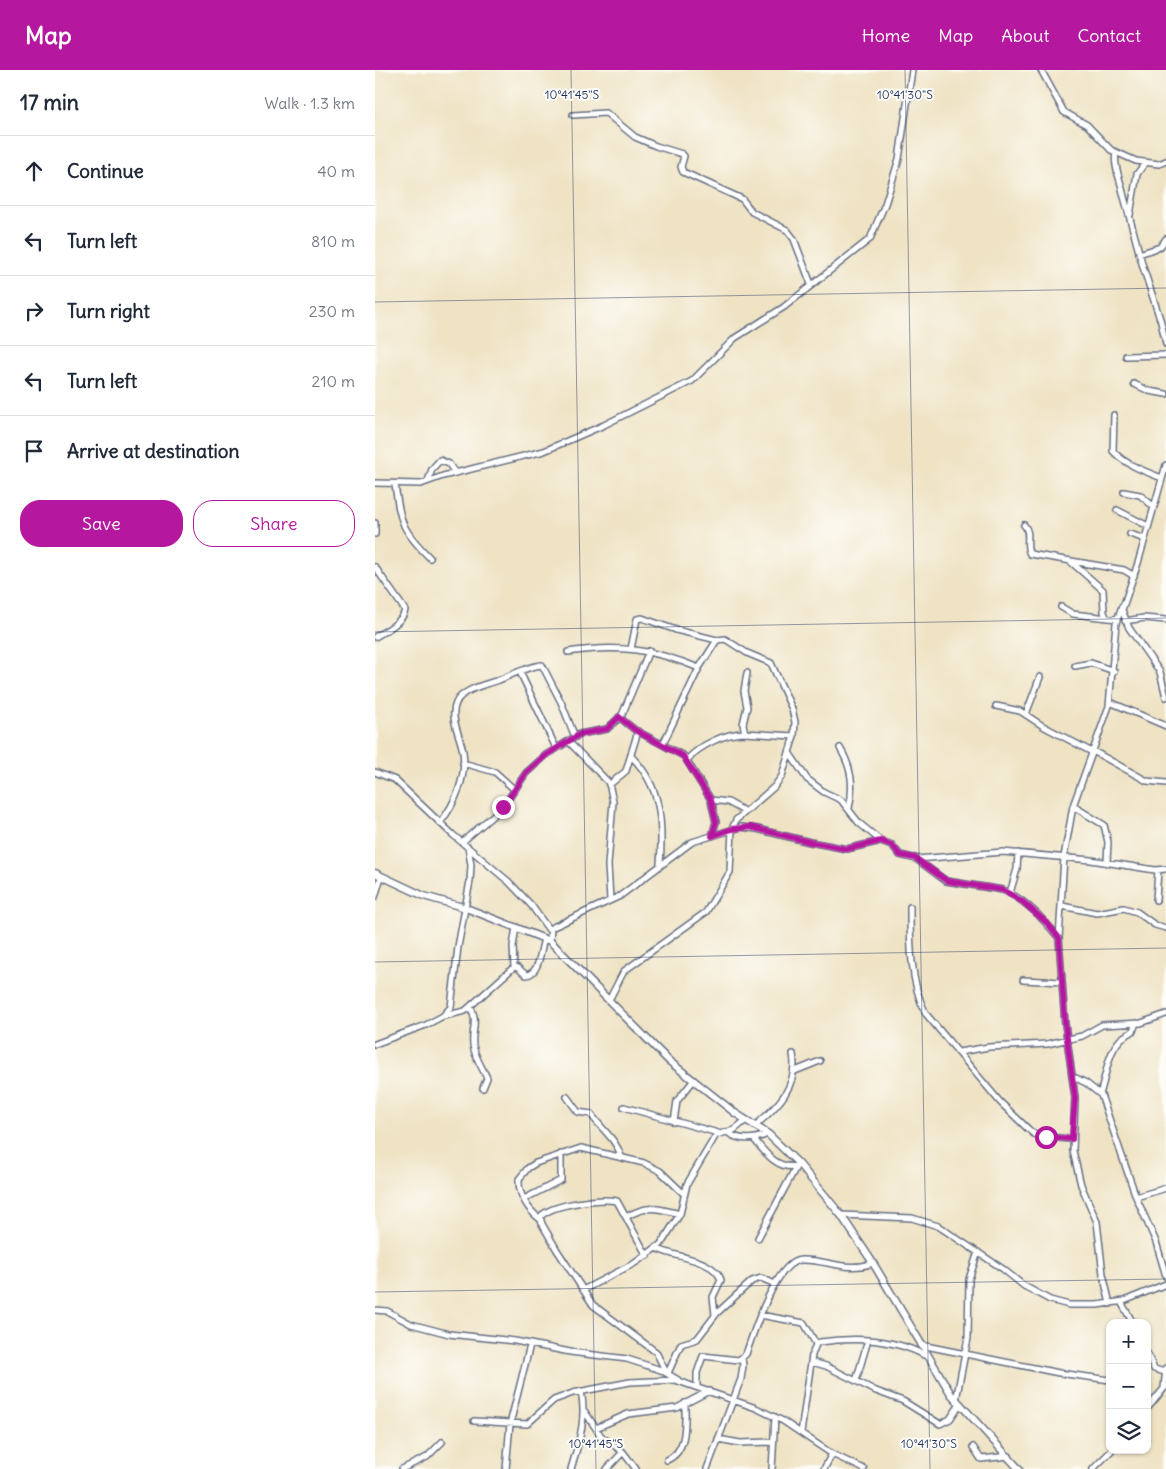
<!DOCTYPE html>
<html lang="en">
<head>
<meta charset="utf-8">
<style>
	:root { --surface:#fff; --page:#f2f2f3; --text:#1f2937; --muted:#747a83; --line:#e0e1e3; --accent:#b5179e }
	body { margin:0; font-family:Delius,sans-serif; background:var(--page); color:var(--text) }
	.controls { position:absolute; right:15px; bottom:15px; display:grid; overflow:hidden; border-radius:10px; box-shadow:0 1px 4px #0004 }
	.controls button { width:45px; height:45px; display:grid; place-items:center; padding:0; border:0; border-bottom:1px solid var(--line); background:var(--surface); color:var(--text); font:25px sans-serif }
	.stop { position:absolute; width:15px; height:15px; margin:-11px; border:4px solid #b5179e; border-radius:50%; background:#fff }
	.stop.end { background:#b5179e; border-color:#fff; box-shadow:0 1px 5px #0008 }
	.list { margin:0; padding:0; list-style:none }
	h2 { display:flex; justify-content:space-between; align-items:center; height:65px; margin:0; padding:0 20px; font-size:21px }
	h2 small { font-size:16px; font-weight:400; color:var(--muted) }
	.list li { display:grid; grid-template-columns:32px 1fr auto; gap:15px; align-items:center; box-sizing:border-box; height:70px; padding:0 20px; border-top:1px solid var(--line) }
	.list b { display:block; font-size:19px; white-space:nowrap }
	.list em { font-size:16px; font-style:normal; color:var(--muted) }
	.actions { display:flex; gap:10px; padding:15px 20px }
	.actions a { flex:1; padding:11px 0; border:1px solid var(--accent); border-radius:20px; text-align:center; font-size:18px; color:var(--accent) }
	.actions .main { background:var(--accent); color:#fff }
	.icon { flex:none; width:28px; height:28px; fill:none; stroke:currentColor; stroke-width:2; stroke-linecap:round; stroke-linejoin:round }
	.map { position:relative; flex:none; width:791px; height:1399px; overflow:hidden }
	header { display:flex; align-items:center; gap:30px; box-sizing:border-box; height:70px; padding:0 25px; background:var(--accent); color:#fff }
	header strong { font-size:24px }
	nav { display:flex; gap:28px; margin-inline-start:auto; font-size:18px }
	main { display:flex }
	aside { flex:1; background:var(--surface) }
	.map>svg:first-child { display:block }
	.lines { fill:none; stroke-linecap:round; stroke-linejoin:round }
	.minor-casing { stroke:#656e82; stroke-width:8 }
	.tertiary-casing { stroke:#656e82; stroke-width:9 }
	.minor { stroke:#fff; stroke-width:5 }
	.tertiary { stroke:#fff; stroke-width:6 }
	.route { stroke:#b5179e; stroke-width:6 }
	.ticks { fill:none; stroke:#1b2f5e; stroke-width:1; stroke-opacity:0.45 }
	.ticks-label { font-size:12px; text-anchor:middle; fill:#1b2f5e; stroke:#fdfcf7; stroke-width:4; stroke-linejoin:round; paint-order:stroke }
</style>
</head>
<body>
<header>
<strong>Map</strong>
<nav><a>Home</a><a>Map</a><a>About</a><a>Contact</a></nav>
</header>
<main>
<aside>
<h2>17 min<small>Walk · 1.3 km</small></h2>
<ul class="list">
<li><svg class="icon" aria-label="ahead" viewBox="0 0 24 24"><path d="M12 20V5M6 11l6-6 6 6"/></svg><div><b>Continue</b></div><em>40 m</em></li>
<li><svg class="icon" aria-label="left" viewBox="0 0 24 24"><path d="M17 20v-9H6M10 6l-5 5 5 5"/></svg><div><b>Turn left</b></div><em>810 m</em></li>
<li><svg class="icon" aria-label="right" viewBox="0 0 24 24"><path d="M7 20v-9h11M14 6l5 5-5 5"/></svg><div><b>Turn right</b></div><em>230 m</em></li>
<li><svg class="icon" aria-label="left" viewBox="0 0 24 24"><path d="M17 20v-9H6M10 6l-5 5 5 5"/></svg><div><b>Turn left</b></div><em>210 m</em></li>
<li><svg class="icon" aria-label="arrive" viewBox="0 0 24 24"><path d="M6 21V4h12l-3 4 3 4H6"/></svg><div><b>Arrive at destination</b></div></li>
</ul>
<div class="actions"><a class="main">Save</a><a>Share</a></div>
</aside>
<div class="map">
<svg width="791" height="1399" viewBox="0 0 791 1399">
	<rect width="100%" height="100%" fill="#fdfcf7"/>
	<filter id="ink" filterUnits="userSpaceOnUse"><feTurbulence type="fractalNoise" baseFrequency=".02" numOctaves="2"/><feDisplacementMap in="SourceGraphic" scale="10" xChannelSelector="R" yChannelSelector="G"/><feConvolveMatrix kernelMatrix="1 2 1 2 8 2 1 2 1" color-interpolation-filters="sRGB"/></filter>
	<filter id="wash" filterUnits="userSpaceOnUse"><feTurbulence type="fractalNoise" baseFrequency=".0096" numOctaves="4" result="noise"/><feDisplacementMap in="SourceGraphic" scale="20" xChannelSelector="R" yChannelSelector="G"/><feGaussianBlur stdDeviation="1.12" result="paint"/><feColorMatrix in="noise" values="0 0 0 0 0 0 0 0 0 0 0 0 0 0 0 0 0 1.4 0 .05"/><feComposite in="paint" operator="in"/></filter>
	<g filter="url(#wash)">
		<rect width="100%" height="100%" fill="#efe3c4"/>
	</g>
	<g filter="url(#ink)">
		<g class="lines">
			<defs>
				<path id="minor" d="M666,0L689,42L712,55L736,80L761,91L784,94L791,91
					M198,45L231,43L260,67L281,76L307,84L309,86L306,97L308,102L367,129L377,142L412,160L419,169L436,214
					M741,83C738,95 746,111 748,123L768,197L786,252L791,274
					M755,145L762,104L770,93
					M764,184L785,177L791,169
					M751,286L791,285
					M759,314L774,321L791,324
					M739,345L738,381C749,394 771,402 787,408
					M791,395L763,493L747,540L754,558L785,602L791,627
					M53,411L57,399L65,390L74,394L80,403
					M0,413L46,414L68,406L169,381L229,355L317,311L360,268L409,237L495,169L510,134L524,89L537,0
					M20,414C25,453 27,460 55,488
					M749,422L765,425L778,436
					M742,440L773,456
					M0,453V464
					M649,455C657,463 649,475 655,484L749,500L759,506
					M755,464L770,469
					M695,491L728,520L729,542L731,547
					M0,497L30,540C28,552 10,561 0,567
					M686,537L698,544L742,549
					M750,551L769,548L791,550
					M256,579L262,549L267,548L301,560L342,570
					M193,582C243,574 277,579 324,598
					M700,596L716,593L739,601
					M145,602L181,678
					M372,603L369,621L372,637L368,654L370,663L419,666
					M735,632L791,656
					M621,636L645,641L668,656L717,682
					M651,644L665,607
					M244,647L260,660L309,686L336,730L353,732L369,741
					M193,671L234,713L238,732L233,795L235,830
					M465,678C477,698 479,716 474,738
					M718,681L772,711L791,713
					M415,684L432,709L449,722L466,730L484,753L506,771
					M256,686C287,717 288,753 285,795
					M312,690C325,675 350,663 370,663
					M88,693L120,702L140,720
					M0,702L20,710L77,764L134,812L156,835L174,860
					M234,715L251,701L263,661
					M336,730L341,752L337,766
					M698,736L729,755L733,772L732,792
					M65,753C80,734 92,707 88,682C86,667 74,648 81,633C86,620 111,614 124,610C136,605 154,596 167,595L186,632L200,667
					M87,772L128,737L151,703L171,685L205,664L232,659L247,645L274,581
					M540,788L571,811L628,820C650,829 669,850 684,868
					M635,823L642,799L643,783
					M0,827L6,807
					M781,830L783,800
					M687,836L722,843L749,838L762,842L780,855L791,858
					M535,837C535,871 535,913 551,944L625,1032L653,1059L659,1064L671,1067L697,1069
					M175,871L176,858L245,826L317,772L366,757L382,759L435,772L472,779L506,771L517,775L525,785L542,789L628,782L716,790L780,800L791,799
					M139,897L138,876L141,857
					M648,910L687,912
					M234,930L249,901L331,842L355,802L357,759L361,750L399,717L407,706L419,666L420,652L417,639L396,593L372,583L350,569L342,570L324,598L288,674
					M95,937C104,950 96,962 98,975C100,988 107,997 112,1008L108,1018
					M69,946L90,941L139,897L143,898L151,905C165,904 165,880 169,869
					M0,974L51,955L68,946L76,937L83,877L95,811L96,795L93,777
					M584,982L614,977L672,974L707,966L727,955L766,953L791,944
					M420,1001L445,991
					M697,1006L711,1013L726,1025L761,1127L781,1172L791,1206
					M725,1024C731,1007 732,984 745,970C748,966 755,964 758,961L761,953
					M192,1027L203,1042L216,1044C226,1059 241,1069 246,1086
					M249,1037L343,1063
					M299,1052L302,1031L319,1010
					M380,1056C402,1037 424,1016 418,984
					M352,1062C365,1072 379,1070 393,1064
					M379,1069C390,1083 403,1100 422,1096
					M761,1127L791,1118
					M149,1129L186,1110V1084
					M466,1145L537,1148L563,1156L628,1199L649,1216L675,1230L694,1235H722L749,1231L791,1214
					M251,1147C273,1134 282,1138 305,1144
					M165,1149C153,1140 143,1124 144,1109L153,1098L161,1093L206,1078L269,1093L285,1101L309,1124
					M383,1168L421,1097
					M281,1178C299,1188 339,1188 346,1210L338,1227L340,1245
					M272,1186L242,1131C226,1128 176,1134 165,1147L167,1154L182,1180L218,1235L281,1282L291,1302
					M208,1220L260,1193L286,1174L305,1144L312,1114L341,1065L359,1060L371,1050
					M746,1232L758,1253
					M735,1234L728,1204L722,1152L706,1115L698,1081L700,1028L690,954L684,868L689,787L698,736L734,636L741,553L747,536
					M0,1240L12,1241L36,1254L74,1264L140,1271L195,1282L252,1289L286,1300L303,1310
					M385,1245L429,1253L441,1274
					M546,1275L684,1303L735,1310
					M772,1283L779,1299L790,1302
					M437,1292L451,1296L501,1321L528,1331L565,1354L575,1349L585,1334
					M293,1303L306,1274L322,1269L342,1243L377,1211L386,1208L400,1214
					M481,1311L493,1270
					M322,1317V1303L328,1286L364,1290L371,1284C378,1264 401,1191 426,1190C452,1189 471,1203 498,1193
					M789,1318L791,1298
					M581,1330L593,1268L594,1209L603,1182
					M772,1339L791,1316
					M210,1342L226,1366L248,1382L261,1399
					M99,1351L152,1354L179,1330L198,1323L255,1312L300,1310L381,1338L408,1351L457,1384L489,1399
					M221,1358L253,1344L302,1338L334,1321
					M426,1363L437,1285L441,1274L445,1272C481,1267 521,1269 553,1287
					M343,1369L365,1373L398,1372
					M598,1377L606,1389L634,1386
					M292,1390C313,1381 310,1353 310,1333
					M27,1399L52,1387L67,1372
					M131,1399L135,1354L155,1275
					M196,1399C204,1372 212,1349 206,1321
					M232,1399L248,1382
					M332,1399L366,1309L368,1296L367,1288
					M397,1399L400,1347
					M449,1399L457,1384
					M718,1399L737,1380"/>
				<path id="tertiary" d="M0,803L49,826L91,838L175,871L294,991L360,1043L393,1064L424,1094L466,1145L498,1193L576,1324L644,1399"/>
			</defs>
			<use href="#minor" class="minor-casing"/>
			<use href="#tertiary" class="tertiary-casing"/>
			<use href="#minor" class="minor"/>
			<use href="#tertiary" class="tertiary"/>
		</g>
	</g>
	<g class="lines" filter="url(#ink)">
		<path class="route" d="M128,737L151,703L171,685L205,664L232,659L244,647L260,660L308,686L336,730L341,752L337,766L357,759L375,757L435,772L472,779L506,771L517,775L525,785L540,788L572,811L628,820L648,832L673,854L684,868L690,954L700,1028L697,1069L671,1067"/>
	</g>
	<path class="ticks" d="M196,0L221,1399M530,0L555,1399M0,232L791,218M0,562L791,548M0,892L791,878M0,1222L791,1209"/>
	<g class="ticks-label">
		<text x="197" y="29">10°41'45"S</text>
		<text x="530" y="29">10°41'30"S</text>
		<text x="221" y="1378">10°41'45"S</text>
		<text x="554" y="1378">10°41'30"S</text>
	</g>
</svg>
<div class="controls">
<button>+</button>
<button>−</button>
<button><svg class="icon" aria-label="layers" viewBox="0 0 24 24"><path d="M12 4l9 5-9 5-9-5zM3 14l9 5 9-5"/></svg></button>
</div>
<div class="stop" style="left:671px;top:1067px"></div>
<div class="stop end" style="left:128px;top:737px"></div>
</div>
</main>
</body>
</html>
